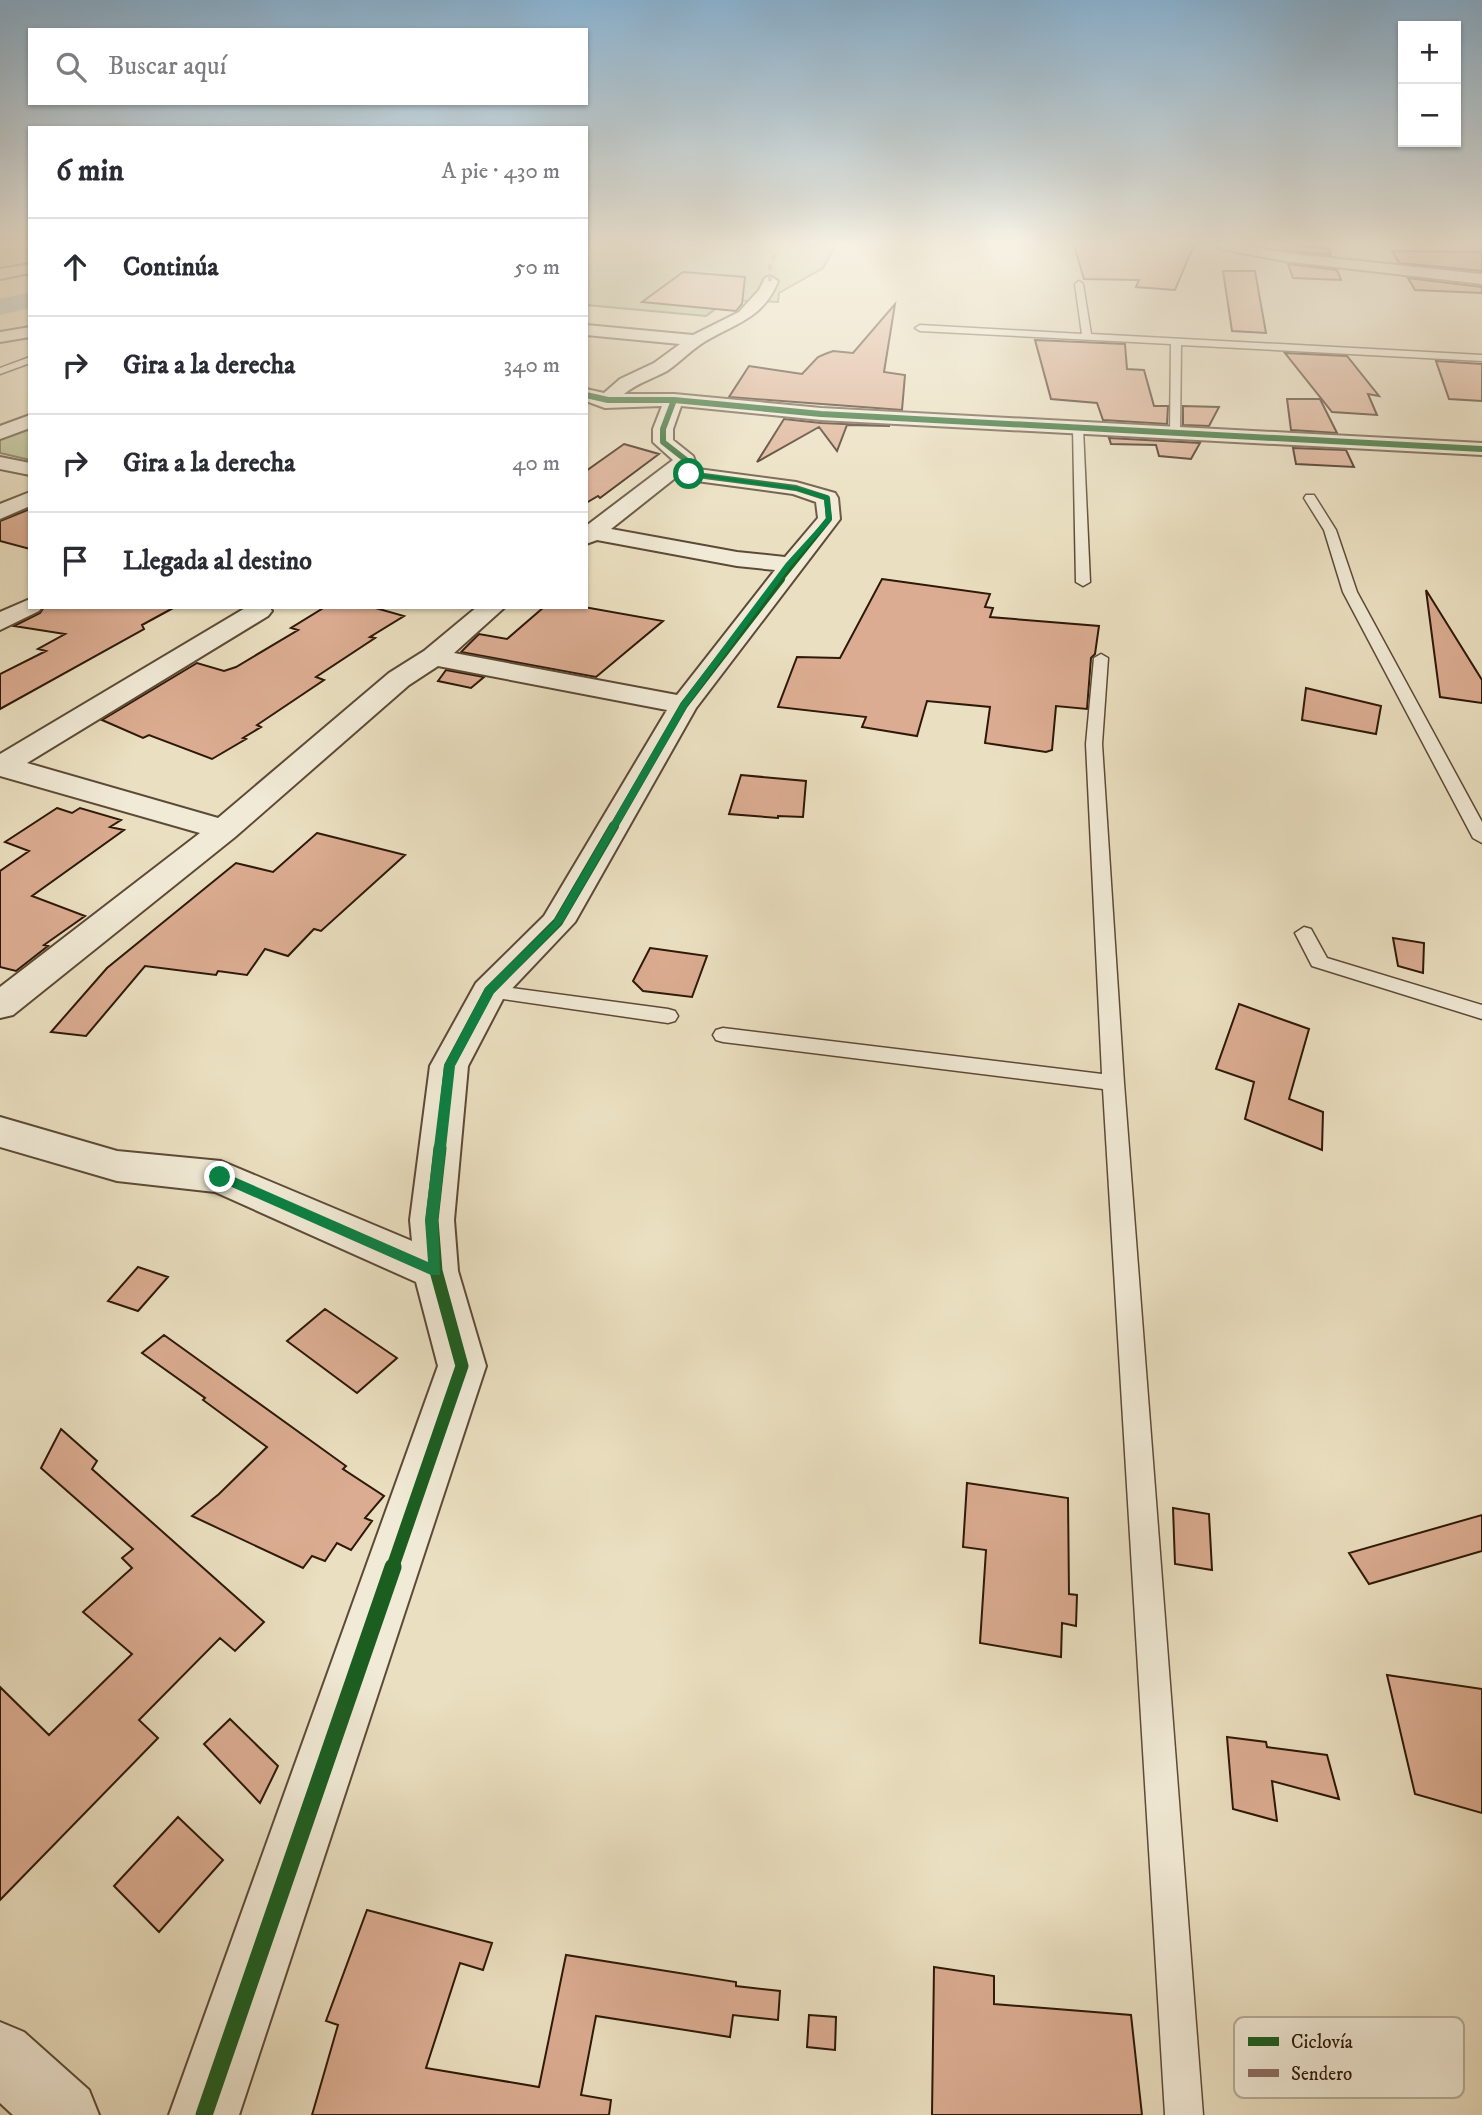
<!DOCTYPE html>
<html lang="es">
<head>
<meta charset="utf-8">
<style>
	:root { --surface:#fff; --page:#f2f2f3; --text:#2b2b33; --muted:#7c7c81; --line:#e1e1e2 }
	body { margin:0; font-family:"IM FELL DW Pica",serif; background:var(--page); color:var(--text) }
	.controls { position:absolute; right:21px; top:21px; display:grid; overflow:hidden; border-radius:0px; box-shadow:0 2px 5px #0004 }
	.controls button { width:63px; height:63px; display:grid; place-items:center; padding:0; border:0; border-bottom:2px solid var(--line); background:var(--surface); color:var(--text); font:35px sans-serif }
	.stop { position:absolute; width:21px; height:21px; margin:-16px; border:5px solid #0b8043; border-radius:50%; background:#fff }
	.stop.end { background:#0b8043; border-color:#fff; box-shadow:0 2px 7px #0008 }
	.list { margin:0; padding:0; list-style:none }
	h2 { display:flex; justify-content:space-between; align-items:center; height:91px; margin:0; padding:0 28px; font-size:30px }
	h2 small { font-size:23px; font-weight:400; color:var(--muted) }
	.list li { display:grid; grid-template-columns:46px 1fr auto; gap:21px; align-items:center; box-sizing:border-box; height:98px; padding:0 28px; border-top:2px solid var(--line) }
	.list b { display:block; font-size:26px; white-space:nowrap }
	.list em { font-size:23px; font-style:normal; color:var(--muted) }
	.icon { flex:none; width:38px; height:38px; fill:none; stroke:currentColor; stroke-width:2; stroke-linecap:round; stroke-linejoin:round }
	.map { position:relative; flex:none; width:1482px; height:2115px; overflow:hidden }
	.search { position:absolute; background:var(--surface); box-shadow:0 2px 5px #0004; left:28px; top:28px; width:560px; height:77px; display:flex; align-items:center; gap:18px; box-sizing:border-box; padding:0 24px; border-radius:0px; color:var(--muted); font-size:26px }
	.panel { position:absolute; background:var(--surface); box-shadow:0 2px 5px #0004; left:28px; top:126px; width:560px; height:483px; border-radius:0px }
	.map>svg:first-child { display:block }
	.green { fill:#b8c191; stroke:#736c4c; stroke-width:2 }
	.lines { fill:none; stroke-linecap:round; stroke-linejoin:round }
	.river { fill:#9eb9be; fill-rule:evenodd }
	.building { fill:#dbac91; stroke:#2e1808; stroke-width:2 }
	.service-casing { stroke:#5d4a36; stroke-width:3 }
	.minor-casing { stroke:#5d4a36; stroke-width:4 }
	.service { fill:#f1ead6; fill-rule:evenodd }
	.minor { fill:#f1ead6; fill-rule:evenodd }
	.quiet { stroke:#8d6e63; stroke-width:3.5; stroke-dasharray:7 3.5; stroke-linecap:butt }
	.cycleway-far4-casing { stroke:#f1ead6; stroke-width:9 }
	.cycleway-far3-casing { stroke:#f1ead6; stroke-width:11 }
	.cycleway-far2-casing { stroke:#f1ead6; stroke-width:14 }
	.cycleway-far1-casing { stroke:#f1ead6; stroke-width:18 }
	.cycleway-casing { stroke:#f1ead6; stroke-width:21 }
	.cycleway-far4 { stroke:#1b5e20; stroke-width:6 }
	.cycleway-far3 { stroke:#1b5e20; stroke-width:8 }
	.cycleway-far2 { stroke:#1b5e20; stroke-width:10 }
	.cycleway-far1 { stroke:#1b5e20; stroke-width:13 }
	.cycleway { stroke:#1b5e20; stroke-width:17 }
	.route { fill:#0b8043 }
	.key { fill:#f1ead6; stroke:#b6ab98; stroke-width:2 }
	.key-label { font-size:19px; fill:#2e1808 }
</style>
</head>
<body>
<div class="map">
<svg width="1482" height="2115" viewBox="0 0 1482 2115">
	<rect width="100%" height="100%" fill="#eadfc0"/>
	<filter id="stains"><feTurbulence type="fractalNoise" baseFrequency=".00286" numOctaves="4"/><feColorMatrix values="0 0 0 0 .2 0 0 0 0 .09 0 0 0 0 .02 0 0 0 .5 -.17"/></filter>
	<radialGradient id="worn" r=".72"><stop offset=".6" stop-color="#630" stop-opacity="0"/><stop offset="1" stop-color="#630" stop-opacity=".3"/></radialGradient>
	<path class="green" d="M586,245H836L823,268L779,293L778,302L727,300L706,316L586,305Z
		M30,426V460L0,453V438Z"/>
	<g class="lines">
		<path class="river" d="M30,292V308L0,315V299Z"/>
	</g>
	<path class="building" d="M1074,245H1194L1175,290L1136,287L1139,280L1084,279Z
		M1281,245L1328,248L1331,255L1284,250Z
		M1392,251L1482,252V271L1399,263Z
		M1288,264L1337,270L1341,280L1293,278Z
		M1223,271H1255L1266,333L1232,331Z
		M683,272L745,277L742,304L736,311L642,302Z
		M1408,278L1482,287V293L1415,290Z
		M895,304L884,372L905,375L902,410L729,397L749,366L802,374L818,357L825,354L833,351L853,353Z
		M1035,340L1125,344L1127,369L1144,370L1154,406H1168L1167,424L1103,420L1097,403L1051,399Z
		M1285,353L1347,356L1379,396L1368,394L1377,415L1332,412Z
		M1436,361L1482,364V401L1449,399Z
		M1287,399H1320L1337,433L1291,430Z
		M1183,406L1219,407L1209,426L1183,425Z
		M784,419L821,423L890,426L847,425L837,451L819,427L757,462Z
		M1109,438L1200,443L1191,459L1159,456L1156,445L1111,444Z
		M624,444L659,454L600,498L598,496L586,503V471Z
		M1293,448L1346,450L1354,467L1296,464Z
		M30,509V549L0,541V521Z
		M882,579L990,594L985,607L993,608L990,617L1099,626L1095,654L1091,658L1087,709L1056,706L1052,750L1046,752L985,743L990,707L927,701L917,736L862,727L866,717L778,707L797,657L840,658Z
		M1426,590L1482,680V703L1440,697Z
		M44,607H175L142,625L144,629L0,709V674L46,651L38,649L65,634L14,626L40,613Z
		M325,607H372L404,616L370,637L375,638L316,677L324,680L257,725L261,727L243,738L246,739L212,759L149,735L143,738L102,720L197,663L224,671L236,667L298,630L291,628Z
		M544,607H584L663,621L596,677L461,652L479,634L507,639Z
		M446,670L484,677L471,688L438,681Z
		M1306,688L1381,706L1376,734L1302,720Z
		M741,775L806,781L803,817L778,816V818L729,814Z
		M57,808L72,813L80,808L121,820L110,827L124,830L32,896L85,916L44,945L48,946L16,971L0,967V871L29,851L5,842Z
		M317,833L405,855L321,931L314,929L288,956L265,949L247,975L218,971L216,975L145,966L86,1036L51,1032L107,968L236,863L273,872Z
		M1393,938L1424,943L1423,973L1398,966Z
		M650,948L707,956L692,997L643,991L633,981Z
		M1239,1004L1309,1029L1289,1099L1323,1112L1322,1150L1245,1119L1254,1082L1216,1069Z
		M138,1267L168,1277L138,1311L108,1301Z
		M325,1309L397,1358L357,1393L287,1341Z
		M164,1335L346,1466L343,1469L384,1496L365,1518L372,1521L351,1550L337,1543L325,1561L312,1556L303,1568L192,1516L219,1494L267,1447L203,1400L205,1398L142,1353Z
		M61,1429L97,1461L92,1469L264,1622L235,1651L220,1638L139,1720L158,1738L0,1900V1687L49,1735L132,1654L83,1612L132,1568L122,1558L133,1549L41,1468Z
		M967,1483L1068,1498L1069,1594L1077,1595L1076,1626L1062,1623L1061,1657L980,1643L986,1550L963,1547Z
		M1173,1508L1209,1514L1212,1570L1175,1564Z
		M1482,1515V1551L1369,1584L1349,1553Z
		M1387,1675L1482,1689V1813L1415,1794Z
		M230,1719L278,1766L260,1803L204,1744Z
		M1227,1737L1266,1742L1267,1747L1327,1755L1339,1799L1272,1781L1277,1821L1233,1809Z
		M178,1817L223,1860L159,1932L114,1886Z
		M367,1910L492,1943L483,1970L460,1963L426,2068L539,2087L566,1955L736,1982V1986L780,1991L778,2020L733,2015L730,2037L596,2016L581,2095L611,2100L609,2115H312L338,2025L326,2021Z
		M934,1967L994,1976V2004L1131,2015L1142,2115H932Z
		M809,2015L836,2017L835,2050L807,2047Z"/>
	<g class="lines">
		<defs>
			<path id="service" d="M1079,281L1083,284L1091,334L1482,355V361L1181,345L1180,433L1175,436L1170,433L1171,344L920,331L915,328L920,325L1082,334L1075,284Z
				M30,357V363L0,374V368Z
				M1078,425L1083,428L1090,582L1083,586L1076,582L1073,428Z
				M1306,495H1314L1336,530L1357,592L1482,822V843L1473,838L1343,592L1324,530L1304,498Z
				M1101,654L1108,658L1102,744L1124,1083L1203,2115H1165L1103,1089L723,1042L716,1040L713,1035L716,1030L723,1028L1102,1074L1086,744L1094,658Z
				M1304,927L1311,929L1327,958L1482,1005V1019L1312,966L1295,933Z
				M489,985L668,1009L675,1011L678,1016L675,1021L668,1023L482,996L479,991L482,986Z"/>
			<path id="minor" d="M1215,245H1246L1284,253L1482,274V284L1284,261L1222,249Z
				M30,264V273L0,279V269Z
				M770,276L778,281C763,320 732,324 701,344C689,352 679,363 667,371C652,379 637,383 624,394H674L821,408L1482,443V455L821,420L681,406L673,429V440L693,456L698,469L796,482L835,493L838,498L840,519L696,708L575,922L504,997L468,1066L454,1220L458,1271L486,1366L239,2115H169L438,1366L416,1282L215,1192L117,1181L0,1147V1117L117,1151L221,1161L412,1241L410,1220L430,1066L476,983L544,916L667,710L438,666L409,685L235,837L13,1015L0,1018V987L200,833L0,776V754L247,607H269L272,611L268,616L27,763L218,818L389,673L424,651L477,607H505L454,653L677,695L775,570L737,566L597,540L586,544V526L673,460L653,442V429L662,406L605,408L586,401V389L604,393L620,379L654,363L680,344L586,335V325L693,335L739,312L759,290L765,278ZM679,475L689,480L793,494L816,502L818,518L785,557L737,552L611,529Z
				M30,327V337L0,342V332Z
				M30,415V428L0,439V426Z
				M0,457L30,463V475L0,469Z
				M30,492V506L0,519V504Z
				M30,599V607H42L39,611L0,630V612Z
				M0,2022L24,2032L89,2090L99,2115H13L0,2103Z"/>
		</defs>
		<use href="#service" class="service-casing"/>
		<use href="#minor" class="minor-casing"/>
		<use href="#service" class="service"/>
		<use href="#minor" class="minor"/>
		<path class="quiet" d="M770,281V266L779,245"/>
		<defs>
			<path id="cycleway-far4" d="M586,395L608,400H674L821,414L1482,449
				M674,400L663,429V442L686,460L689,474L796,488L827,498L829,519L779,581"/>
			<path id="cycleway-far3" d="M613,828L684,705L781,579"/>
			<path id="cycleway-far2" d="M440,1149L449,1066L489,991L558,922L614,826"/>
			<path id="cycleway-far1" d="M392,1569L462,1366L436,1271L432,1220L440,1148"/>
			<path id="cycleway" d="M204,2115L393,1567"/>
		</defs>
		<use href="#cycleway-far4" class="cycleway-far4-casing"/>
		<use href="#cycleway-far3" class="cycleway-far3-casing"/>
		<use href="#cycleway-far2" class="cycleway-far2-casing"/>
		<use href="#cycleway-far1" class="cycleway-far1-casing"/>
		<use href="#cycleway" class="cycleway-casing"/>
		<use href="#cycleway-far4" class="cycleway-far4"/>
		<use href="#cycleway-far3" class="cycleway-far3"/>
		<use href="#cycleway-far2" class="cycleway-far2"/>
		<use href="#cycleway-far1" class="cycleway-far1"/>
		<use href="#cycleway" class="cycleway"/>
	</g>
	<linearGradient id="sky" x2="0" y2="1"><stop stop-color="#8ab6d7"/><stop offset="0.45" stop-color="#f6f1e3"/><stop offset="1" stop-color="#f6f1e3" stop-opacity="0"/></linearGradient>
	<rect width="1482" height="541" fill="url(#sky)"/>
	<path class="route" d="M689,472L796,487L829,496L832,519L791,566L688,705L563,922L494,993L455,1066L438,1220L440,1275H431L216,1180V1173H225L428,1262L425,1220L444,1066L485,988L554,921L681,703L786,563L826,519L824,499L795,490L687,475Z"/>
	<rect x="1234" y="2017" width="230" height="81" rx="10" class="key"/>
	<rect x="1248" y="2037" width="31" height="9" fill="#1b5e20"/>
	<rect x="1248" y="2069" width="31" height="8" fill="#8d6e63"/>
	<g class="key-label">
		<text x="1291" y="2048">Ciclovía</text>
		<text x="1291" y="2080">Sendero</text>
	</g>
	<rect width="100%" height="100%" filter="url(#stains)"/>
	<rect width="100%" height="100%" fill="url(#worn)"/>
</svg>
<div class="controls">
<button>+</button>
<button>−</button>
</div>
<div class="stop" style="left:689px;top:474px"></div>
<div class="stop end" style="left:220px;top:1177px"></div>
<div class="search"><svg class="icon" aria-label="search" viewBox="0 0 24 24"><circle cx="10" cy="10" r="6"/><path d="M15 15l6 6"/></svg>Buscar aquí</div>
<section class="panel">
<h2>6 min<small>A pie · 430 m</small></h2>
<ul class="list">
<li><svg class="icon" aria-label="ahead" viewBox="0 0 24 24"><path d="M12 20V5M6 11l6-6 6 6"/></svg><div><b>Continúa</b></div><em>50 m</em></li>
<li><svg class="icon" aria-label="right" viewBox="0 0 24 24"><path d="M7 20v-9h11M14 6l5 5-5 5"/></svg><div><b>Gira a la derecha</b></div><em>340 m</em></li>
<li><svg class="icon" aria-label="right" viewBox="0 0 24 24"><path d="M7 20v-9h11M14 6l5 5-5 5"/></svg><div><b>Gira a la derecha</b></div><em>40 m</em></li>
<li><svg class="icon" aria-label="arrive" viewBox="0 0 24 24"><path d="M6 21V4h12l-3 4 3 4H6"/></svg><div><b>Llegada al destino</b></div></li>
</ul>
</section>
</div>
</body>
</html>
